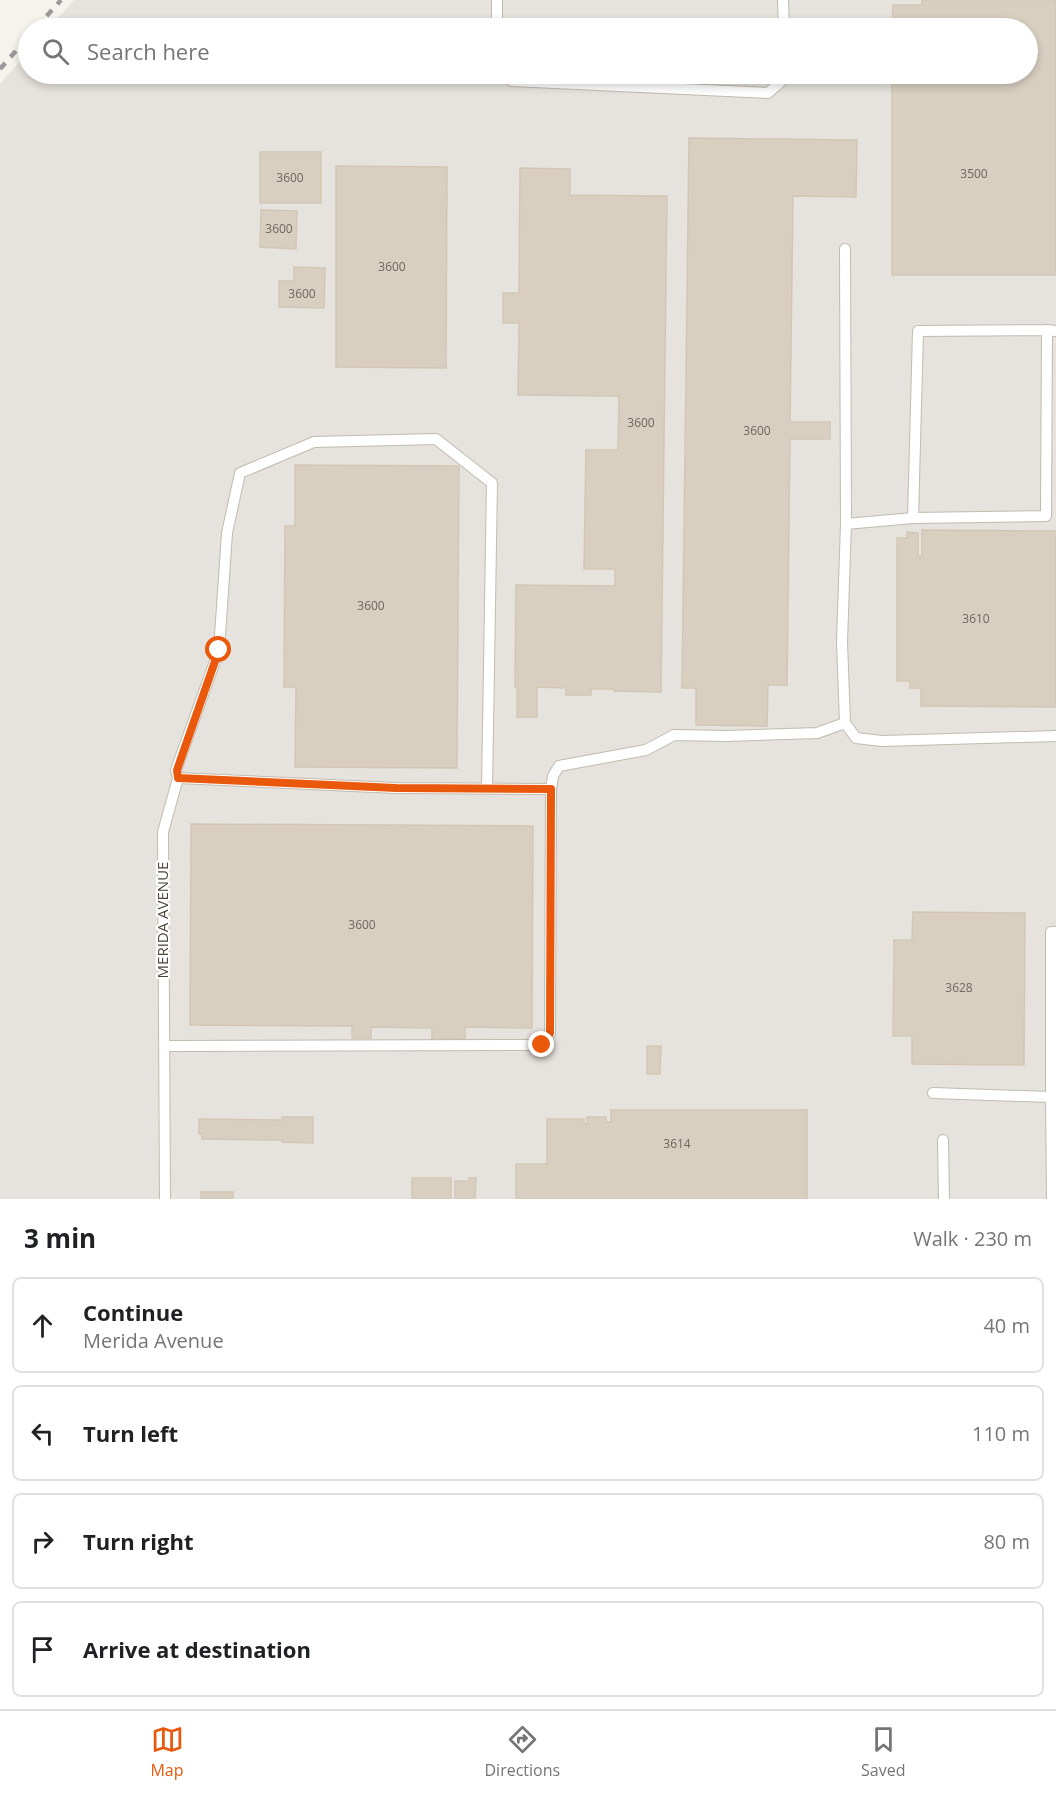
<!DOCTYPE html>
<html lang="en">
<head>
<meta charset="utf-8">
<style>
	:root { --surface:#fff; --page:#f2f2f2; --text:#202124; --muted:#757577; --line:#e0e0e0; --accent:#ea580c }
	body { margin:0; font-family:"Open Sans",sans-serif; background:var(--page); color:var(--text) }
	.stop { position:absolute; width:18px; height:18px; margin:-14px; border:4px solid #ea580c; border-radius:50%; background:#fff }
	.stop.end { background:#ea580c; border-color:#fff; box-shadow:0 2px 6px #0008 }
	.list { margin:0; padding:0; list-style:none }
	h2 { display:flex; justify-content:space-between; align-items:center; height:78px; margin:0; padding:0 24px; font-size:26px }
	h2 small { font-size:20px; font-weight:400; color:var(--muted) }
	.list li { display:grid; grid-template-columns:39px 1fr auto; gap:18px; align-items:center; box-sizing:border-box; height:96px; margin:0 12px 12px; padding:0 12px; border:2px solid var(--line); border-radius:9px }
	.list b { display:block; font-size:22px; white-space:nowrap }
	.list p { margin:0; font-size:20px; white-space:nowrap; color:var(--muted) }
	.list em { font-size:20px; font-style:normal; color:var(--muted) }
	.icon { flex:none; width:33px; height:33px; fill:none; stroke:currentColor; stroke-width:2; stroke-linecap:round; stroke-linejoin:round }
	.map { position:relative; flex:none; width:1056px; height:1199px; overflow:hidden }
	.search { position:absolute; background:var(--surface); box-shadow:0 3px 9px #0003; left:18px; right:18px; top:18px; height:66px; display:flex; align-items:center; gap:15px; box-sizing:border-box; padding:0 21px; border-radius:33px; color:var(--muted); font-size:22px }
	.sheet { height:510px; background:var(--surface) }
	nav { display:flex; justify-content:space-around; align-items:center; box-sizing:border-box; height:84px; border-top:2px solid var(--line); background:var(--surface); font-size:16px; color:var(--muted) }
	nav a { display:grid; justify-items:center; gap:3px }
	nav .on { color:var(--accent) }
	.map>svg:first-child { display:block }
	.industrial { fill:#e6e2dd }
	.building { fill:#d8cfc1; stroke:#d3c7b4; stroke-width:1.5 }
	.lines { fill:none; stroke-linecap:round; stroke-linejoin:round }
	.lane-casing { stroke:#c2bbae; stroke-width:12 }
	.lane { stroke:#fff; stroke-width:10 }
	.rail { stroke:#9a9a9a; stroke-width:4.5; stroke-dasharray:8 8; stroke-linecap:butt }
	.route { stroke:#ea580c; stroke-width:8 }
	.labels { text-anchor:middle; stroke-width:4.5; stroke-linejoin:round; paint-order:stroke }
	.number-label { font-size:12px; fill:#6e675b }
	.street-label { font-size:15px; fill:#4b4439; stroke:#fff }
</style>
</head>
<body>
<div class="map">
<svg width="1056" height="1199" viewBox="0 0 1056 1199">
	<rect width="100%" height="100%" fill="#f6f3ec"/>
	<path class="industrial" d="M74,0H1056V1199H0V84L28,52V74H1028V28H49Z"/>
	<path class="building" d="M922,0H1056V275H892V74H1028V28H892L893,5H922Z
		M689,138L857,140L856,197L793,196L790,422H830V439H790L787,685H768L767,726L696,725V688H682Z
		M260,152H321V203H260Z
		M336,166L447,167L446,368L336,367Z
		M520,168L570,169V195L667,196L661,692L614,691V689H591V695H566V688L537,687V717H517V687H515L516,585L615,586V569H584L586,450H618L619,396L518,395L519,323H503V293H519Z
		M261,210L297,211L296,249L260,247Z
		M294,267L325,268L324,308L279,307V281H294Z
		M295,465L459,466L457,768L295,767L296,687H284L285,526H295Z
		M922,530L1056,531V707L921,706V688H910V681H897V538H907V532L918,533V556H922Z
		M191,824L533,826L532,1028L465,1027V1039H432V1028L371,1027V1038H352V1026L190,1025Z
		M913,912L1025,913L1024,1065L912,1064V1036H893L894,940H912Z
		M647,1046H661L660,1074H647Z
		M611,1110H807V1199H516V1164H547V1119H584V1124H587V1117H606V1122H611Z
		M282,1117H313V1143L282,1142V1140L202,1139V1134H199V1119L282,1120Z
		M412,1178H451V1199H412Z
		M469,1178H476L475,1199H455V1181H469Z
		M201,1192H233V1199H201Z"/>
	<g class="lines">
		<defs>
			<path id="lane" d="M783,0L784,28
				M497,28V0
				M503,74L512,81L768,93L786,77L785,74
				M845,249L846,524
				M1056,331L1047,330L1046,516L913,518L846,524L842,642L845,723L856,738L882,741L1056,736
				M913,518L918,331L1047,330
				M551,789L553,776L559,766L646,750L674,735L727,736L817,733L845,723
				M164,1046L542,1045L550,1033L551,789L396,788L178,778
				M933,1093L1051,1097V932H1056
				M943,1140L944,1199
				M165,1199L163,832L178,778L176,770L219,650L227,533L240,473L314,442L436,439L492,483L487,788
				M1052,1199L1051,1097H1056"/>
		</defs>
		<use href="#lane" class="lane-casing"/>
		<use href="#lane" class="lane"/>
		<path class="rail" d="M36,28L61,0
			M0,69L28,37"/>
	</g>
	<g class="lines">
		<path class="route" d="M219,650L177,770L178,778L396,788L551,789L550,1033L542,1045"/>
	</g>
	<g class="labels">
		<g class="number-label">
			<text x="974" y="178">3500</text>
			<text x="290" y="182">3600</text>
			<text x="279" y="233">3600</text>
			<text x="392" y="271">3600</text>
			<text x="302" y="298">3600</text>
			<text x="641" y="427">3600</text>
			<text x="757" y="435">3600</text>
			<text x="371" y="610">3600</text>
			<text x="976" y="623">3610</text>
			<text x="362" y="929">3600</text>
			<text x="959" y="992">3628</text>
			<text x="677" y="1148">3614</text>
		</g>
		<g class="street-label">
			<text transform="translate(163 920) rotate(-90)" y="5">MERIDA AVENUE</text>
		</g>
	</g>
</svg>
<div class="stop" style="left:219px;top:650px"></div>
<div class="stop end" style="left:542px;top:1045px"></div>
<div class="search"><svg class="icon" aria-label="search" viewBox="0 0 24 24"><circle cx="10" cy="10" r="6"/><path d="M15 15l6 6"/></svg>Search here</div>
</div>
<section class="sheet">
<h2>3 min<small>Walk · 230 m</small></h2>
<ul class="list">
<li><svg class="icon" aria-label="ahead" viewBox="0 0 24 24"><path d="M12 20V5M6 11l6-6 6 6"/></svg><div><b>Continue</b><p>Merida Avenue</p></div><em>40 m</em></li>
<li><svg class="icon" aria-label="left" viewBox="0 0 24 24"><path d="M17 20v-9H6M10 6l-5 5 5 5"/></svg><div><b>Turn left</b></div><em>110 m</em></li>
<li><svg class="icon" aria-label="right" viewBox="0 0 24 24"><path d="M7 20v-9h11M14 6l5 5-5 5"/></svg><div><b>Turn right</b></div><em>80 m</em></li>
<li><svg class="icon" aria-label="arrive" viewBox="0 0 24 24"><path d="M6 21V4h12l-3 4 3 4H6"/></svg><div><b>Arrive at destination</b></div></li>
</ul>
</section>
<nav>
<a class="on"><svg class="icon" aria-label="map" viewBox="0 0 24 24"><path d="M3 6l6-2 6 2 6-2v14l-6 2-6-2-6 2zM9 4v14M15 6v14"/></svg>Map</a>
<a><svg class="icon" aria-label="directions" viewBox="0 0 24 24"><path d="M12 3l9 9-9 9-9-9zM9 14v-3h6M13 9l2 2-2 2"/></svg>Directions</a>
<a><svg class="icon" aria-label="saved" viewBox="0 0 24 24"><path d="M7 4h10v16l-5-4-5 4z"/></svg>Saved</a>
</nav>
</body>
</html>
